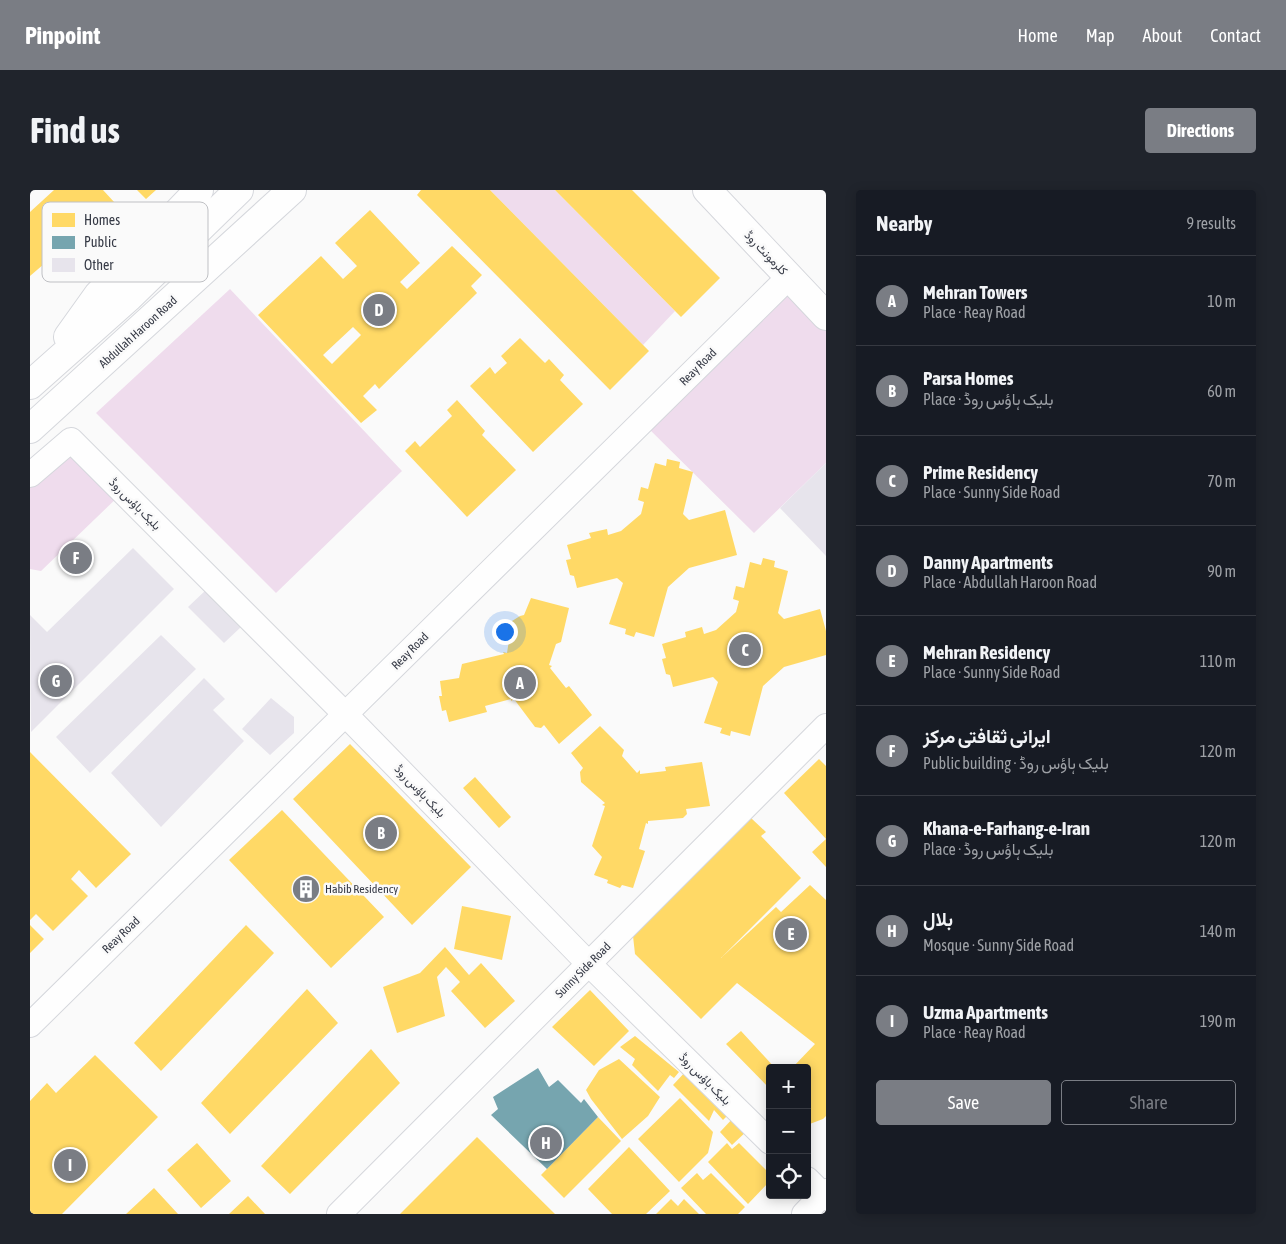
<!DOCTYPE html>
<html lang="en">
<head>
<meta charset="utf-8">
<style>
	:root { --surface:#171b24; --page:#20242c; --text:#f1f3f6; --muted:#9ea1a6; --line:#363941; --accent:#7a7d84 }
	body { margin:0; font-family:"Asap Condensed",Vazirmatn,sans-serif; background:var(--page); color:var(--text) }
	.controls { position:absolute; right:15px; bottom:15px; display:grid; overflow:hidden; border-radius:5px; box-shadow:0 2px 12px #0003 }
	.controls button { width:45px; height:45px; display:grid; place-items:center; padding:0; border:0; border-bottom:1px solid var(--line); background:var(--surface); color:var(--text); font:25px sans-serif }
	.you { position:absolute; left:474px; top:441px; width:18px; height:18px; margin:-12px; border:4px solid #fff; border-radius:50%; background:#1a73e8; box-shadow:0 0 0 8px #1a73e833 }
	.badge { display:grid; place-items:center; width:32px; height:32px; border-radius:50%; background:var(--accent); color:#fff; font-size:16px; font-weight:700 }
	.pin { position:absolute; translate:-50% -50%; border:2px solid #fff; box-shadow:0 1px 5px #0006 }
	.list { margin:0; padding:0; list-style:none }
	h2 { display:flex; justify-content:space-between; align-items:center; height:65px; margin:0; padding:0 20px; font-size:21px }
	h2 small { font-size:16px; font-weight:400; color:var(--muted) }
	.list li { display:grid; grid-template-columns:32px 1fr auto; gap:15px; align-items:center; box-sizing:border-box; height:90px; padding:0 20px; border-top:1px solid var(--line) }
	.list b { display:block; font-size:19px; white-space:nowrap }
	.list p { margin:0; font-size:16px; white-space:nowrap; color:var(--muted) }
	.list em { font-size:16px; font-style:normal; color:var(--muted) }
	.actions { display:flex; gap:10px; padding:15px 20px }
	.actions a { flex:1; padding:11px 0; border:1px solid var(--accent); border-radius:5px; text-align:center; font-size:18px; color:var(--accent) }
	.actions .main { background:var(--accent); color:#fff }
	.icon { flex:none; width:28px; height:28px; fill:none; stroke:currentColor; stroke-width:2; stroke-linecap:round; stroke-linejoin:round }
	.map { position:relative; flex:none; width:796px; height:1024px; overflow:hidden; border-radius:5px }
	header { display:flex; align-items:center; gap:30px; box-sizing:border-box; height:70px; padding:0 25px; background:var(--accent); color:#fff }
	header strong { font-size:24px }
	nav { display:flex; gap:28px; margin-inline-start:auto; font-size:18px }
	.intro { display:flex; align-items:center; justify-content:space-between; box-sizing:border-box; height:120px; padding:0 30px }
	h1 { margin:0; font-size:35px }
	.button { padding:12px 22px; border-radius:5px; background:var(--accent); color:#fff; font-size:18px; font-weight:700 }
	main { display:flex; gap:30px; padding:0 30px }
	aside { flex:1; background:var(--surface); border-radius:5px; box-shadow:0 2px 12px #0003 }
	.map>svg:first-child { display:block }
	.green { fill:#efdced }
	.homes { fill:#ffd966; fill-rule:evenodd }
	.public { fill:#76a5af }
	.building { fill:#e7e4ec }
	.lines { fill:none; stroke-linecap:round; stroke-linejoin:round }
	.street-casing { stroke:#d5d7dc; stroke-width:26 }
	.secondary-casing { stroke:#d5d7dc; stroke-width:30 }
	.primary-casing { stroke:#d5d7dc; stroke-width:30 }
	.street { stroke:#fefefe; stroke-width:24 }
	.secondary { stroke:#fefefe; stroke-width:28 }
	.primary { stroke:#fefefe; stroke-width:28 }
	.labels { text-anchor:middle; stroke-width:5; stroke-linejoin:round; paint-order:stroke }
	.street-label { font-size:12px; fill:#353945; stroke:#fafafa }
	.poi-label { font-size:12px; fill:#353945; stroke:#fafafa; text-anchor:start }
	.key { fill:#fafafa; stroke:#bfc0c4; stroke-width:1 }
	.key-label { font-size:14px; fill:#353945 }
</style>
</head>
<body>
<header>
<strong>Pinpoint</strong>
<nav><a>Home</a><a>Map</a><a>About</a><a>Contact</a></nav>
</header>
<div class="intro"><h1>Find us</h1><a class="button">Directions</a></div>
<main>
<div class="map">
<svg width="796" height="1024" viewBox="0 0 796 1024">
	<rect width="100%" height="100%" fill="#fafafa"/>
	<path class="green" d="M460,0H525L645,121L613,155Z
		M759,87L796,126V273L724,343L612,232Z
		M200,99L372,281L246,403L66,223Z
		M41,250L93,302L11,381L0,379V285Z"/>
	<path class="homes" d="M24,0H73L85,13L0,86V22Z
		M107,0H126L116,9Z
		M391,0H460L619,161L580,200L387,5Z
		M525,0H602L690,88L651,127Z
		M340,20L390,73L370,92L377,99L422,56L452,85L441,96L447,103L349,199L345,194L333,206L347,220L331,233L228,125L291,66L313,89L327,76L305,53ZM323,137L331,145L302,174L293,165Z
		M490,148L515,173L519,169L534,185L530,190L553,214L503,262L440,196L460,177L465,184L477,173L471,166Z
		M427,210L455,241L452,245L486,280L437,327L375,261L385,251L390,257L422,226L417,220Z
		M637,269L650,272L649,278L663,282L653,324L659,330L695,320L707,365L659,378L638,397L624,447L606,442L604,447L595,444L596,439L579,434L593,393L587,388L547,398L544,386L540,385L536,370L541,369L537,355L561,348L559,343L577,339L578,345L591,341L611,324L614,312L608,310L611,297L618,299L625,273L636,276Z
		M733,368L745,371L744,377L758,381L748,423L754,429L790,419L796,441V465L754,477L733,496L720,546L701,541L700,546L690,543L692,538L674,533L688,492L683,487L643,497L640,485L636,484L632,469L636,468L632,454L656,447L655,442L672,437L674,444L686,440L706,422L709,411L703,409L706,396L714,398L720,372L731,375Z
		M501,408L539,418L531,452L526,454L519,475L522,476L520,478L536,498L539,496L562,525L529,554L514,535L511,538L505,537L484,509L481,511V509L455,516L457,522L419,532L416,520L412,521L409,506H412L410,491L429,488L432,474L474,464L473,462L477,463L482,431L490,426L494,425Z
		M570,536L594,560L592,566L607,583L610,580V584L636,581L635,577L672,572L680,616L656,619L657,624L653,628L618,631V634L616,633L609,659L615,661L603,698L592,695L590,698L577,693L578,690L564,685L572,667L562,656L575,616L572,615L575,613L551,592L550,582L553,578L541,563Z
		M320,554L441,677L382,735L263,609Z
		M0,562L101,664L66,698L49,680L41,689L58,706L23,741L6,724L0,730Z
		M789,569L796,576V649L754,603Z
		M445,587L481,627L469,638L433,598Z
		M252,620L354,727L301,778L199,670Z
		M721,628L736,642L731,646L771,688L691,768L746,717L751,722L780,695L796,710V926L793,929L777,935V878H762L785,854L707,793L671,829L605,764L603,746Z
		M796,649V677L782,662Z
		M432,716L481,726L472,770L424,759Z
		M0,735L14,749L0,763Z
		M216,735L244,763L131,881L104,853Z
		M415,757L439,785L451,773L485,811L455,838L421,801L430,792L416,777L407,787L415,826L367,843L353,797L390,783Z
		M277,799L308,833L200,944L171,913Z
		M560,800L599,841L564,876L522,837Z
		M711,841L745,878H740V899L696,854Z
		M605,846L649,882L644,888L640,885L628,901L602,875L605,869L590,857Z
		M341,859L370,893L260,1004L231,976Z
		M65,865L128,927L32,1024H2L0,1022V911L17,893L26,903Z
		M589,869L630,907L618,926L592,949L561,909L556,900L569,880Z
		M657,880L701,922L693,930L684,920L679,931L643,895Z
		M650,908L683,942L678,963L649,992L608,949Z
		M705,926L719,939L702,955L690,942Z
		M568,927L591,951L534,1008L511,985Z
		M447,947L525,1024H370Z
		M167,953L201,991L171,1018L137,980Z
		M697,953L702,959L709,953L740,984V991L718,1014L678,972Z
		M599,957L640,1001L616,1024H582L558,999Z
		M667,983L673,990L681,983L715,1017L708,1024H676L651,998Z
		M124,998L148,1024H96Z
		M218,1006L235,1024H199Z
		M641,1009L648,1016L654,1009L669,1024H626Z"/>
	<path class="public" d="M508,878L519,897L528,890L551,913L554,909L568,927L517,979L461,925L468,919L463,907Z"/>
	<path class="building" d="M796,273V366L750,318Z
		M103,358L144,399L1,542L0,425L17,442Z
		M177,399L211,437L194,453L158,417Z
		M131,445L166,479L60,583L26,547Z
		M174,488L195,509L183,520L214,551L131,637L81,583Z
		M241,508L264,527V543L240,565L212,539Z"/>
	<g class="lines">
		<defs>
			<path id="street" d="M0,285L41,250L316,525L559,774L740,952
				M0,835L759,87
				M777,989L796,1008
				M309,1024L796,536
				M774,1024L796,1001"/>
			<path id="secondary" d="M677,0L796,126"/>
			<path id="primary" d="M38,147L68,105L169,0
				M0,195L99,107L209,0
				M0,239L262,0"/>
		</defs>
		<use href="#street" class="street-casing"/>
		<use href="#secondary" class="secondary-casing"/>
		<use href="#primary" class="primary-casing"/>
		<use href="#street" class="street"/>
		<use href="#secondary" class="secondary"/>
		<use href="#primary" class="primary"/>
	</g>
	<defs>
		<symbol id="building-disc" viewBox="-11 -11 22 22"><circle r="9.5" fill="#7a7d84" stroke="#fafafa"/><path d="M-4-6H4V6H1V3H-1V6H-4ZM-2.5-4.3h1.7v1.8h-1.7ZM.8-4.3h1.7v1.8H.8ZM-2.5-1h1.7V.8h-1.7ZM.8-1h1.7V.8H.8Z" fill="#fff"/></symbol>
	</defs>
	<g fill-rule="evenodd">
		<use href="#building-disc" x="260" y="683" width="32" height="32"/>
	</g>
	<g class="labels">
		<g class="street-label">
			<text transform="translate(736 63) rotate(46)" y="4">کلرمونٹ روڈ</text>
			<text transform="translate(108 142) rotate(-42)" y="4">Abdullah Haroon Road</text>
			<text transform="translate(668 177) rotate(-45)" y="4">Reay Road</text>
			<text transform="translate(105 314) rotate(45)" y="4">بلیک ہاؤس روڈ</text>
			<text transform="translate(380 461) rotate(-45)" y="4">Reay Road</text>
			<text transform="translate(390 601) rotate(46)" y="4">بلیک ہاؤس روڈ</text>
			<text transform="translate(91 745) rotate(-44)" y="4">Reay Road</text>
			<text transform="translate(553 780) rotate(-45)" y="4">Sunny Side Road</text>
			<text transform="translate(675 889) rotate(45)" y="4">بلیک ہاؤس روڈ</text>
		</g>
		<g class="poi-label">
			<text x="295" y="703">Habib Residency</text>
		</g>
	</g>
	<rect x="12" y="12" width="166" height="80" rx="8" class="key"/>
	<rect x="22" y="23" width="23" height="14" fill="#ffd966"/>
	<rect x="22" y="46" width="23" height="13" fill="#76a5af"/>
	<rect x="22" y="68" width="23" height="14" fill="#e7e4ec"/>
	<g class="key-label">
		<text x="54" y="35">Homes</text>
		<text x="54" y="57">Public</text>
		<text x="54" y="80">Other</text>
	</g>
</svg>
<div class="controls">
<button>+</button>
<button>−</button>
<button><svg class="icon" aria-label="locate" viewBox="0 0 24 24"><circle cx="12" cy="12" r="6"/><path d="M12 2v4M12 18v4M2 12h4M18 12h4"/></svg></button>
</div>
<div class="you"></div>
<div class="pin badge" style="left:490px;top:493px">A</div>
<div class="pin badge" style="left:351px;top:643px">B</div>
<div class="pin badge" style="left:715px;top:460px">C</div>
<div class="pin badge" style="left:349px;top:120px">D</div>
<div class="pin badge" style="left:761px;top:744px">E</div>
<div class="pin badge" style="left:46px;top:368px">F</div>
<div class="pin badge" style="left:26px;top:491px">G</div>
<div class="pin badge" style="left:516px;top:953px">H</div>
<div class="pin badge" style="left:40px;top:975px">I</div>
</div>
<aside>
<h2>Nearby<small>9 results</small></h2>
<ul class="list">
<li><span class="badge">A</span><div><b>Mehran Towers</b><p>Place · Reay Road</p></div><em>10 m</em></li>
<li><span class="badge">B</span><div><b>Parsa Homes</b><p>Place · بلیک ہاؤس روڈ</p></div><em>60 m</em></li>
<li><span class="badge">C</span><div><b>Prime Residency</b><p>Place · Sunny Side Road</p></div><em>70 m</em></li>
<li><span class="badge">D</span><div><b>Danny Apartments</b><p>Place · Abdullah Haroon Road</p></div><em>90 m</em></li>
<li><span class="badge">E</span><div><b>Mehran Residency</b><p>Place · Sunny Side Road</p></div><em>110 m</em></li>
<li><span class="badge">F</span><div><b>ایرانی ثقافتی مرکز</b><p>Public building · بلیک ہاؤس روڈ</p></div><em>120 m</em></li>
<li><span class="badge">G</span><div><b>Khana-e-Farhang-e-Iran</b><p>Place · بلیک ہاؤس روڈ</p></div><em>120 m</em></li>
<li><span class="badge">H</span><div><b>بلال</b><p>Mosque · Sunny Side Road</p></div><em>140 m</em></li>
<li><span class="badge">I</span><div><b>Uzma Apartments</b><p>Place · Reay Road</p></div><em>190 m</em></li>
</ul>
<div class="actions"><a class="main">Save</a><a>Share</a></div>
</aside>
</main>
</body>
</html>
